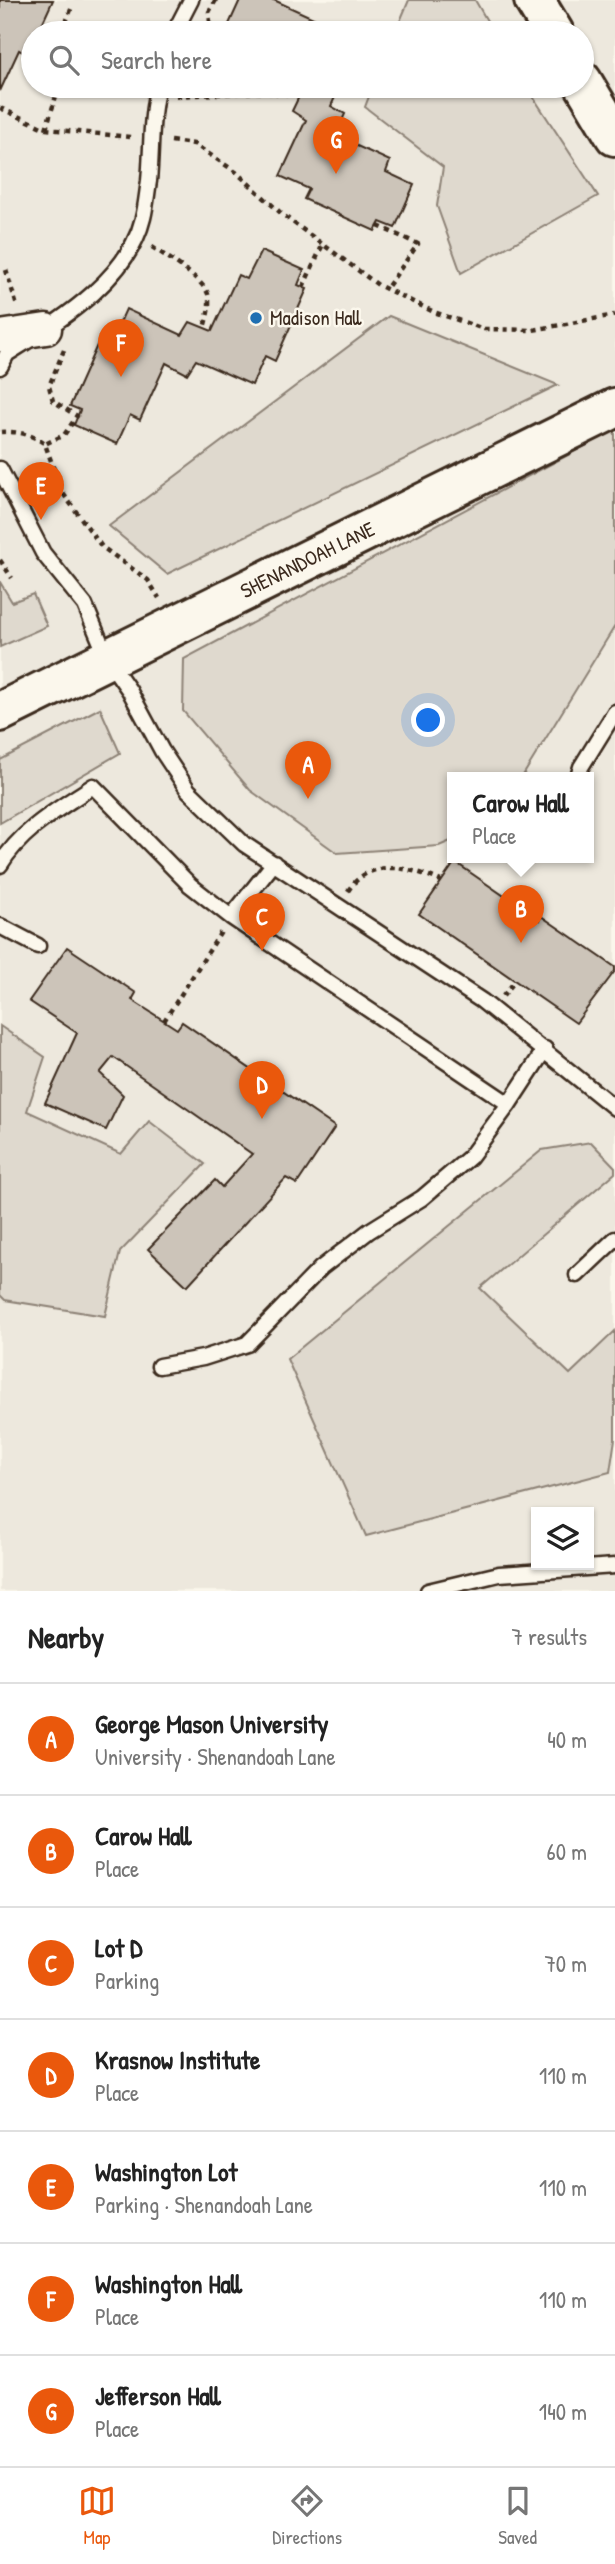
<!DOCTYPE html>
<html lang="en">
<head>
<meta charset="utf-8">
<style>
	:root { --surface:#fff; --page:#f2f2f2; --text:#222; --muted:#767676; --line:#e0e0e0; --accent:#ea580c }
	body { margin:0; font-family:"Patrick Hand",sans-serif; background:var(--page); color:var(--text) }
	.controls { position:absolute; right:21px; bottom:21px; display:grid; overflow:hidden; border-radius:0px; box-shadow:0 2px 5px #0004 }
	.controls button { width:63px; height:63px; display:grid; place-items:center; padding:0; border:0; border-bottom:2px solid var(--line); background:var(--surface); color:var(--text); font:35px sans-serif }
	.you { position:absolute; left:429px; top:721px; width:24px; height:24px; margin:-18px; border:5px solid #fff; border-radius:50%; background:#1a73e8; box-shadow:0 0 0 10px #1a73e833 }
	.badge { display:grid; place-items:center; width:46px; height:46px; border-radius:50%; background:var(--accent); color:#fff; font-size:23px; font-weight:700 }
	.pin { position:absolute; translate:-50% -58px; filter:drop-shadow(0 2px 4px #0008) }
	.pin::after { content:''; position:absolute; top:37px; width:24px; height:21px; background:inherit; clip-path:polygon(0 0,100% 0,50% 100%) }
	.popup { position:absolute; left:447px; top:772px; width:147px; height:91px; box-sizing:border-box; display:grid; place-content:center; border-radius:0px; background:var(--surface); filter:drop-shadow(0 2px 5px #0005); font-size:23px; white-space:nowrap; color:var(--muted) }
	.popup b { font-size:26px; color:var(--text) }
	.popup::after { content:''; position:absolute; left:50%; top:100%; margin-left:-14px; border:14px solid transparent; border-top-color:var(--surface) }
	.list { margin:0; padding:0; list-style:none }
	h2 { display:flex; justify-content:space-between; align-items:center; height:91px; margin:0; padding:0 28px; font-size:30px }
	h2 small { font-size:23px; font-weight:400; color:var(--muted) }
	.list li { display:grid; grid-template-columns:46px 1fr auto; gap:21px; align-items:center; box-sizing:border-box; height:112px; padding:0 28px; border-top:2px solid var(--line) }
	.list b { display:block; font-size:26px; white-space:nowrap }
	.list p { margin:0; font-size:23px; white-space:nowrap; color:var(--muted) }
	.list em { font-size:23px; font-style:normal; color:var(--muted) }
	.icon { flex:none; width:38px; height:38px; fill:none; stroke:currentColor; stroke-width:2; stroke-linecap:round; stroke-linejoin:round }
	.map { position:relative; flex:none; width:615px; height:1591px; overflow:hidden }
	.search { position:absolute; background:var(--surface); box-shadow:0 2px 5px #0004; left:21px; right:21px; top:21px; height:77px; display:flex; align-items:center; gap:18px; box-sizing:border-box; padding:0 24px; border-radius:38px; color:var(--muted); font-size:26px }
	.sheet { height:875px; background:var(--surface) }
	nav { display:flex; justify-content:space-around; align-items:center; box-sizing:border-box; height:98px; border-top:2px solid var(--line); background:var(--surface); font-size:19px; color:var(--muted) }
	nav a { display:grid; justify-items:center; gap:4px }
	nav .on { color:var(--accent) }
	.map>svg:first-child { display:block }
	.built { fill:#ede8dd; fill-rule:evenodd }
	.green { fill:#dfd9ce; stroke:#8d8276; stroke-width:2 }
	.building { fill:#ccc4b9; stroke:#3b2a1e; stroke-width:2 }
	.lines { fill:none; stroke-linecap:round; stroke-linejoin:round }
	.lane-casing { stroke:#3b2a1e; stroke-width:19 }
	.street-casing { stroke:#3b2a1e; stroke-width:35 }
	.secondary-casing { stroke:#3b2a1e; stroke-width:44 }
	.path { stroke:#3b2a1e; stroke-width:4.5; stroke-dasharray:5 5; stroke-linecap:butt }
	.lane { stroke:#fbf7ec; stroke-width:14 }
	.street { stroke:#fbf7ec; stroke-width:30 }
	.secondary { stroke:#fbf7ec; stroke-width:38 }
	.poi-dot { fill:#1f6fb2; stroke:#fbf7ec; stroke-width:2.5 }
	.labels { text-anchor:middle; stroke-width:5; stroke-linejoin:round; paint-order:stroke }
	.poi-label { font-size:21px; fill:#3b2a1e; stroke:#fbf7ec; text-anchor:start }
	.street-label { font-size:21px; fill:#3b2a1e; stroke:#fbf7ec }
</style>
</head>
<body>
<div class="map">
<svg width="615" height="1591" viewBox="0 0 615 1591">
	<rect width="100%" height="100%" fill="#fbf7ec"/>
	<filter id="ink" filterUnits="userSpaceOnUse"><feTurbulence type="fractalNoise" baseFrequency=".0143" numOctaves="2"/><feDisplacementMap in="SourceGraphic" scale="14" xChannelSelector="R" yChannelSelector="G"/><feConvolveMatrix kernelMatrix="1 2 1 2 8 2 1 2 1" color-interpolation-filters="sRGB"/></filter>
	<g filter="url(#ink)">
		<path class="built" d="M0,0H615V1591H0ZM33,33H582V86H33ZM453,777H589V857H453ZM536,1512H589V1565H536Z"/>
		<path class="green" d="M409,0H475L494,33H395Z
			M373,86H526L598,196L461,273L437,206L443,167L365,107Z
			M389,316L558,385L167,574L109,526Z
			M615,430V626L522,777H453V840L439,846L337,853L250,790L183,711L184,659Z
			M0,582L12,602L33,594L47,626L0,647Z
			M100,708L120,753L0,823V760Z
			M0,1026L45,1057L27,1111L121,1154L149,1121L205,1164L120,1252L105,1316L5,1300L0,1295Z
			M591,1142L615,1167V1173L480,1288L570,1374L615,1331V1439L610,1472L366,1536L287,1359L542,1150Z"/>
		<path class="building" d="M0,0H53L38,33H33V44L28,55L19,50L0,91Z
			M240,0H274L346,33H225Z
			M304,86H340L331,106L345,114L335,136L390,161L386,172L414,185L395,228L380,222L375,231L304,199L309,189L280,176L306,120L292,111Z
			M261,251L304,270L298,285L307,289L275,361L265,356L252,385L196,360L187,374L166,363L140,420L130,415L117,444L74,425L80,410L70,406L102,334L113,338L126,309L182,335L190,322L212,331L238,275L247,279Z
			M455,862L539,920L541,916L615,967V971L576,1023L419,914Z
			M67,947L136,993L132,1000L177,1029L182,1022L335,1127L297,1184L286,1178L187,1286L148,1249L215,1180L222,1187L252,1154L113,1057L100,1073L123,1095L106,1130L45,1103L77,1033L29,1001Z"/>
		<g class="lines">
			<defs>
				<path id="lane" d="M174,33L191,0
					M0,367L7,354C57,322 128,281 143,218C146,206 147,193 149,181C152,150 150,117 158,86
					M0,469L43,553L85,605L108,660L129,690L162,751L188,790L244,844L482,1001L615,1108
					M578,777L581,767L615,712
					M0,865C22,829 59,809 93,786L190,885L231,917L509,1104
					M231,917L274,863
					M0,926L38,946
					M577,1275L615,1239
					M159,1366L203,1358L247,1344L321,1268L369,1231L422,1198L470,1157L509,1104L545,1049
					M428,1591L499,1574L615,1566"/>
				<path id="street" d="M0,336L46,329"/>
				<g id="secondary">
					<path d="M534,0L554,33"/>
					<path d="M582,81L615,136"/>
					<path id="s1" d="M0,712L615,408"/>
				</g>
			</defs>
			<use href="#lane" class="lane-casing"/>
			<use href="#street" class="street-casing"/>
			<use href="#secondary" class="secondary-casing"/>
			<path class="path" d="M65,33L66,22L72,7
				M211,33L209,12L216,0
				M176,96L258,92L299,95
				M0,108L46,129L131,137
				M46,129L59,86
				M171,141L194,144L236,172L283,215L378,285L434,312L484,329L533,330L615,315
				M378,226L418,244L386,289
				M152,247C167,257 202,278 208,294C211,305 207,317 204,328
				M6,270L17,306
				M303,287L323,244
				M64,350L49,386L53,401L77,416L64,435L45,444L62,492L102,547L148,580L159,598
				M1,432C17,431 32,434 45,444
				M0,560L12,578
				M348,891C369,857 410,867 441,881
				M503,996L515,981
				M164,1021L221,932"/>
			<use href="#lane" class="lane"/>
			<use href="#street" class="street"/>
			<use href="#secondary" class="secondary"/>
		</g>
	</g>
	<circle class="poi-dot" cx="256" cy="318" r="7"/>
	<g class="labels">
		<g class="poi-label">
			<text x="270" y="325">Madison Hall</text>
		</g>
		<g class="street-label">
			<text dy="7" stroke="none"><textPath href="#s1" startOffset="343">SHENANDOAH LANE</textPath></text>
		</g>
	</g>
</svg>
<div class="controls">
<button><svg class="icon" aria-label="layers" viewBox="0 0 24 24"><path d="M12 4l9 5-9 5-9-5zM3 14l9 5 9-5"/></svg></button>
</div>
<div class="you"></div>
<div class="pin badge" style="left:308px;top:799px">A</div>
<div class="pin badge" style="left:521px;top:943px">B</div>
<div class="popup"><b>Carow Hall</b>Place</div>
<div class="pin badge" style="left:262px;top:951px">C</div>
<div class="pin badge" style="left:262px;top:1119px">D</div>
<div class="pin badge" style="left:41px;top:520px">E</div>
<div class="pin badge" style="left:121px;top:377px">F</div>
<div class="pin badge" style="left:336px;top:174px">G</div>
<div class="search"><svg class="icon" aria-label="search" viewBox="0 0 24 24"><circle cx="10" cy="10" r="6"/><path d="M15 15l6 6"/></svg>Search here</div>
</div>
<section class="sheet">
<h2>Nearby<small>7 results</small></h2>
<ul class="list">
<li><span class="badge">A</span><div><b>George Mason University</b><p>University · Shenandoah Lane</p></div><em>40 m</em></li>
<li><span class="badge">B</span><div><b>Carow Hall</b><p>Place</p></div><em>60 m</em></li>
<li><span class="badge">C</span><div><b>Lot D</b><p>Parking</p></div><em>70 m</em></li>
<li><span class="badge">D</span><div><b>Krasnow Institute</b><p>Place</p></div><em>110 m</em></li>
<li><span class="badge">E</span><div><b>Washington Lot</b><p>Parking · Shenandoah Lane</p></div><em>110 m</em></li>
<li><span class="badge">F</span><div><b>Washington Hall</b><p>Place</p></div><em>110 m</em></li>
<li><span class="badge">G</span><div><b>Jefferson Hall</b><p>Place</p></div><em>140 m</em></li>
</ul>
</section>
<nav>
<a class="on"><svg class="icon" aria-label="map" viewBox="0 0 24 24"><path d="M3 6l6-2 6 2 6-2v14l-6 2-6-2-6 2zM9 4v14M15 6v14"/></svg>Map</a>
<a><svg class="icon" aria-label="directions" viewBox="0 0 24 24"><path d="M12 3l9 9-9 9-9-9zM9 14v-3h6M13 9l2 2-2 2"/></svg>Directions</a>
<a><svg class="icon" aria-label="saved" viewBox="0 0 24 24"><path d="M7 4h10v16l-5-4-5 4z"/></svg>Saved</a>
</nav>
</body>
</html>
